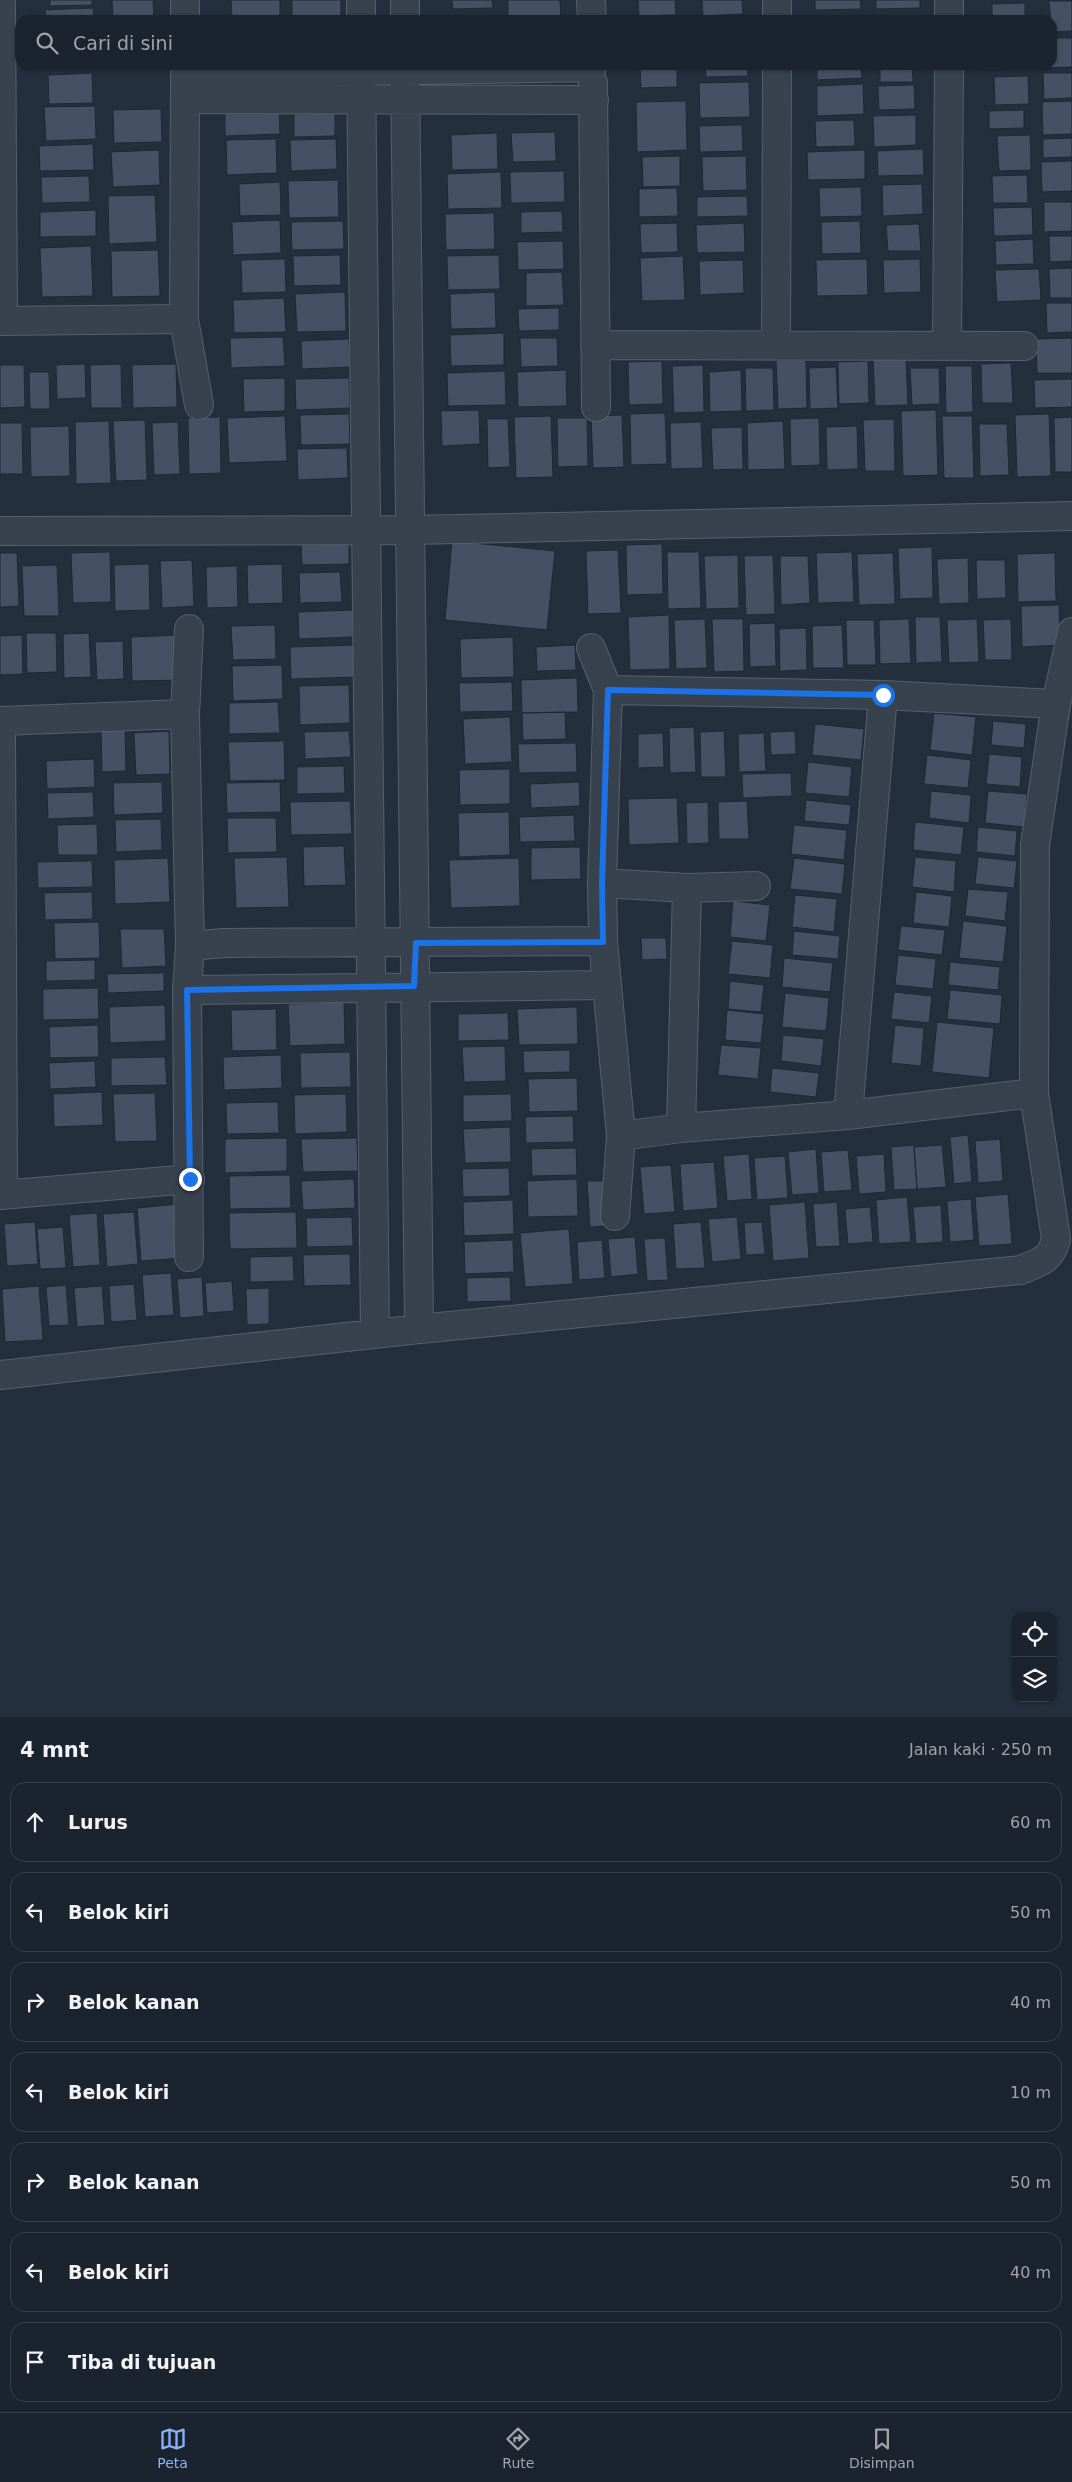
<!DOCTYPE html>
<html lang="id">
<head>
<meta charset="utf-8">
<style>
	:root { --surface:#1b232e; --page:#282f3a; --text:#f1f3f6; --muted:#a0a4aa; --line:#39404a; --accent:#8ab4f8 }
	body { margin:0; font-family:"DejaVu Sans",sans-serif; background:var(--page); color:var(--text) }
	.controls { position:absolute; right:15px; bottom:15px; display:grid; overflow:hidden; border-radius:10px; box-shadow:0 1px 4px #0004 }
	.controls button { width:45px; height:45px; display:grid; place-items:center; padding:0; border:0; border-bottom:1px solid var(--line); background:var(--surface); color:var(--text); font:25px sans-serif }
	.stop { position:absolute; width:15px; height:15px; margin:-11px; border:4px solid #1a73e8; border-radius:50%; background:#fff }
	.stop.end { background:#1a73e8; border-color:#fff; box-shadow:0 1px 5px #0008 }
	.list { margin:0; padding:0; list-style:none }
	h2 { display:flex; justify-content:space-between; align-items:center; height:65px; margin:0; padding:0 20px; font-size:21px }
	h2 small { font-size:16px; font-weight:400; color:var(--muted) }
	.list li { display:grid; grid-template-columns:32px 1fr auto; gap:15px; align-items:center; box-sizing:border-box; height:80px; margin:0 10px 10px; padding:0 10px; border:1px solid var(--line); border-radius:15px }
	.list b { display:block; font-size:19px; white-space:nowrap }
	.list em { font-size:16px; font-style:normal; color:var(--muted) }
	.icon { flex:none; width:28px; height:28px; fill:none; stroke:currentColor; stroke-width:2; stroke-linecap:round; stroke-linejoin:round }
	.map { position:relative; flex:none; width:1072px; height:1717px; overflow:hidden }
	.search { position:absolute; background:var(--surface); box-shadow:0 1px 4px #0004; left:15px; right:15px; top:15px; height:55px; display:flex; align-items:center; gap:12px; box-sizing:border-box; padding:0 18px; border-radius:15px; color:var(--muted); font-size:19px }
	.sheet { height:695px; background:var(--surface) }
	nav { display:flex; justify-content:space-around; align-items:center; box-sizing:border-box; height:70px; border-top:1px solid var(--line); background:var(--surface); font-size:14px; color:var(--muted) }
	nav a { display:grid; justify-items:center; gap:2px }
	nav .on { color:var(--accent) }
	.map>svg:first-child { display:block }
	.building { fill:#455162; stroke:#1f2835 }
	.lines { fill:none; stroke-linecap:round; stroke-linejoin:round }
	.minor-casing { stroke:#565f6c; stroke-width:30 }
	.minor { stroke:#38414e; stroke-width:28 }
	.route { stroke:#1a73e8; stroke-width:6 }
</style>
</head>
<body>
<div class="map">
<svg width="1072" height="1717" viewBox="0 0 1072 1717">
	<rect width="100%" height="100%" fill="#242f3e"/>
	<path class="building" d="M50,0H92V5L50,6Z
		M112,0H153L154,20H113Z
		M231,0H280V18L232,19Z
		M292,0H341V20H292Z
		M452,0H492L493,8L453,9Z
		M508,0H560L561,20H508Z
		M638,0H675L676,15L639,16Z
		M702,0H742L743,14L703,16Z
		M815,0H860L861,9L815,10Z
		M876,0H920V8L876,9Z
		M1049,1H1072V31L1052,32Z
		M1025,3V20H992V4Z
		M93,8L94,20H46L45,10Z
		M750,15V20H696V17Z
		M857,16L858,20H812V17Z
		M874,17H914L915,20H874Z
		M1052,38H1072V67L1042,68V65H1052Z
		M44,65H90V68L44,69Z
		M640,65H677V87L641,88Z
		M705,65H747L748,76L706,77Z
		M817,65H861L862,78L817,80Z
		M880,65H912L913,82H880Z
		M981,65H1031V69L981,70Z
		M92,73L93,103L49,104L48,75Z
		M1043,73H1072V98L1044,99Z
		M1028,76L1029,104L995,105L994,77Z
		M749,82L750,117L700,118L699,83Z
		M863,84L864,114L817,116V86Z
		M914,85L915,109L879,110L878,86Z
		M686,101L687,150L637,152L636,102Z
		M1072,101V134L1043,135L1042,102Z
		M95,106L96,139L46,141L44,107Z
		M161,109L162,142L114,143L113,110Z
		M279,109L280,134L225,136V111Z
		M1024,110V128L989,129V111Z
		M335,113V136L294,137V114Z
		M916,115V145L874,147L873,116Z
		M854,120L855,146L816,147L815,121Z
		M742,125L743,151L700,152L699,126Z
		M555,132L556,161L513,162L511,133Z
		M497,133L498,169L452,170L451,135Z
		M1030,135L1031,170L999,171L997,136Z
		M1072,138V157L1043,158V139Z
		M276,139L277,173L227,175L226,140Z
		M336,139L337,169L291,171L290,140Z
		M93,144L94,170L40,171L39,146Z
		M923,149L924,175L878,176L877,151Z
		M159,150L160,185L113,187L111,152Z
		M865,150V179L808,180L807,152Z
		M680,156V186L643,187L642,157Z
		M746,156L747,190L703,191L702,157Z
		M1072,161V191L1042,192L1041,162Z
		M564,171L565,202L511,203L510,172Z
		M501,172L502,208L448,209L447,174Z
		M1027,175L1028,203H993L992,176Z
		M89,176L90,202L42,203L41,177Z
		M338,180L339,217L289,218L288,181Z
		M280,182L281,215L240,216L239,184Z
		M922,184L923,214L883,216L882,185Z
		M861,187L862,216L820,217L819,188Z
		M677,188L678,216L639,217V189Z
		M155,195L157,242L109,244L108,196Z
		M747,196L748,216L697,217V197Z
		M1044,202H1072V231L1044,232Z
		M1032,207L1033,235L994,236L993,208Z
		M96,210V236L40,237V212Z
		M562,211L563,232L521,233V212Z
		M494,213L495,249L446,250L445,214Z
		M280,220L281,253L233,255L232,222Z
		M343,221L344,249L292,250L291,222Z
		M860,221L861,253L822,254L821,222Z
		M677,223L678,252L641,253L640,224Z
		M744,223L745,252L697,253L696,225Z
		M919,224L921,251H888L886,225Z
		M1049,236H1072V261L1050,262Z
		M1033,239L1034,264L996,265L995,241Z
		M563,241L564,269L518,270L517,242Z
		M91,246L93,296L42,297L40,248Z
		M158,250L160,296L112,297L111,251Z
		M340,255L341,285L294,286L293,256Z
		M499,255L500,289L448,290L447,256Z
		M683,256L685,300L642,301L640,258Z
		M285,259L286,292L242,293L241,260Z
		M867,259L868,295L817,296L816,260Z
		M920,259L921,292L884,293L883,260Z
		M743,260L744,293L700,295L699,261Z
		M1072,268V298H1050L1049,269Z
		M1039,269L1041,300L997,302L995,270Z
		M562,272L564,305L526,306V273Z
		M345,292L346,331L297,332L295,294Z
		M495,292L496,328L451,329L450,294Z
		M284,298L286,332L234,333L233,300Z
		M1046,303H1072V332L1047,333Z
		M559,308V330L519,331L518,309Z
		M504,333V365L451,366L450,335Z
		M283,337L285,366L231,368L230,338Z
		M520,338H557L558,366L521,367Z
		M1072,338V373H1037L1036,339Z
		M349,339L350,367L302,369L301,341Z
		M906,358L908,405L875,406L873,359Z
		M776,360H806L807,408L778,409Z
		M662,361L663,404L629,405L628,362Z
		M868,361L869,403L839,404L838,362Z
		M1011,363L1013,403H982L981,364Z
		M85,364L86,398L57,399L56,365Z
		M121,364L122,408H91L90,365Z
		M176,364L177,407L133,408L132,365Z
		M0,365H24L25,407L0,408Z
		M703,365L704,412L674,413L672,366Z
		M945,366H972L973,412L946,413Z
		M836,367L838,408L810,409L809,368Z
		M745,368H773L774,410L746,411Z
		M910,368H939L940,404L912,405Z
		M566,370L567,406L518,407L517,372Z
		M741,370L742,411L710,412L709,372Z
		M505,371L506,405L448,406L447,373Z
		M29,372H49L50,409H30Z
		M285,378V411L244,412L243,379Z
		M349,378L350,408L296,410L295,379Z
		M1072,379V407L1035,408L1034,380Z
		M479,410L480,444L442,446L441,411Z
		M936,410L938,475L903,476L901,411Z
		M665,413L667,464L631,465L630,414Z
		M349,414L350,444L301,445L300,415Z
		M1049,414L1051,476L1017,477L1015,415Z
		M622,415L624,467L593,468L591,416Z
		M285,416L287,461L229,463L227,418Z
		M551,416L553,477L516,478L514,417Z
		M942,416H972L974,478H944Z
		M220,417L221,473L189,474L188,418Z
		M1072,417V472H1055L1054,418Z
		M557,418H587L588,466L558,467Z
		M819,418L820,465L791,466L790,419Z
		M487,419H508L510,467L488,468Z
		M894,419L895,471H865L863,420Z
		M145,420L147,480L116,481L113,421Z
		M109,421L111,483L76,484L75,422Z
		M783,421L785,469L748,470L747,423Z
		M178,422L180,474L154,475L152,423Z
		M701,422L703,468L671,469L670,423Z
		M0,423H22L23,474H0Z
		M979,424H1007L1009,475L980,476Z
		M69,426L70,476L31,477L30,427Z
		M857,426L858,469L827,470L826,427Z
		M742,427L743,469L713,470L711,428Z
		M347,448L348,478L298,480L297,449Z
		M349,541V564L302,565L301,542Z
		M452,541L555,551L547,630L445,620Z
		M662,544L663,594L627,595L626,545Z
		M932,547L933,598L900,599L898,548Z
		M618,550L621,613L588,614L586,551Z
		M110,552L111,602L73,603L71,553Z
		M667,552H699L701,608L668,609Z
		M852,552L854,602L818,603L816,553Z
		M0,553H17L19,606L0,607Z
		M893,553L895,604L859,605L857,554Z
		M1055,553L1056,601L1018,602L1017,554Z
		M738,555L739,608L706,609L704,556Z
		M773,555L775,614L746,615L744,556Z
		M780,556H808L810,603L781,605Z
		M968,558L969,603L939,604L937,559Z
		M192,560L194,606L162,608L160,561Z
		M976,560H1005L1006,598L977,599Z
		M149,564L150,610L115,611L114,565Z
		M282,564L283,603L248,604L247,565Z
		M57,565L59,616H24L22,566Z
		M237,566L238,607L207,608L206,567Z
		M340,572L342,602L300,603L299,573Z
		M1059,605L1060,645L1022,647L1021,606Z
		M353,610V637L299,639L298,612Z
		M669,615L670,669L630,670L628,617Z
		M915,617H940L942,662L916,663Z
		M705,619L707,668L676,669L674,620Z
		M712,619H743L744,671L714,672Z
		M909,619L911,663L880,664L879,620Z
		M977,619L979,662L949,663L947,620Z
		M1011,619L1012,660H985L983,620Z
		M846,620H874L876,665H847Z
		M775,623L776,666L750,667L749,624Z
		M275,625L276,659L233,660L231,626Z
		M842,625L844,668H813L812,626Z
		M806,628L807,670L780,671L779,629Z
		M26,633H56L57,672L27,673Z
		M89,633L91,677L64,678L63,634Z
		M22,635L23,674L0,675V636Z
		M180,635L181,680L132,681L131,637Z
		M513,637L514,677L461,678L460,639Z
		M123,641L124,679L97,680L95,642Z
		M357,645L358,677L291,679L290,647Z
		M575,645L576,670L537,671L536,647Z
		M282,665L283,699L233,701L232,666Z
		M577,678L578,712L522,713L521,680Z
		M512,682L513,711L460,712L459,683Z
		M349,685L350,723L300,725L299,686Z
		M278,702L280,733L229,734V703Z
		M565,712L566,739L523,740L522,713Z
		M934,713L976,717L972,755L930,750Z
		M510,717L512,762L465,764L463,719Z
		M993,721L1026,724L1024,748L991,745Z
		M815,724L864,729L861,760L812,755Z
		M125,727L126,771L102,772L101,728Z
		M694,727L696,772L670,773L669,728Z
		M169,731L170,774L136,775L134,733Z
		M349,731L351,757L305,759L304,732Z
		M724,731L726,777H701L700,732Z
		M795,731L796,754L771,755L770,732Z
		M663,733L664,767L638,768V734Z
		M764,733L766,771L739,772L738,734Z
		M284,741L285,780L230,781L228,742Z
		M576,743L577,772L519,773L518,744Z
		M989,754L1022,757L1020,787L986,784Z
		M927,755L971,760L968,788L924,784Z
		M94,759L95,787L47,789L46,761Z
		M808,762L852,767L849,797L805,793Z
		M344,766L345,793L297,794V767Z
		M510,769V804L460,805L459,770Z
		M791,773L792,796L743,798L742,774Z
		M162,782L163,813L114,815L113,783Z
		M280,782L281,812L227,813L226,783Z
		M579,782L580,806L531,808L530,784Z
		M931,791L971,795L969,823L929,818Z
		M988,791L1027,794L1024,827L985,823Z
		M93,792L94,817L48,819L47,793Z
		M677,798L679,843L629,845L628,799Z
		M806,800L851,805L849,825L804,821Z
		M350,801L352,834L291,835L290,802Z
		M747,801L749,839H719L718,802Z
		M708,802L709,843L687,844L686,803Z
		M509,812L510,855L459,857L458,813Z
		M574,815L575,841L520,842L519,817Z
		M227,818H276L277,852L228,853Z
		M161,819L162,850L116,852L115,820Z
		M915,822L964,827L961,855L913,850Z
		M97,824L98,855H58L57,825Z
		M794,825L847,830L844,860L791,854Z
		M978,827L1017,831L1015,856L976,852Z
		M344,846L346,885L304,886L303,847Z
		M580,847L581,879L531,880V848Z
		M287,857L289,907L236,908L234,858Z
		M915,857L956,861L954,892L912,887Z
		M978,857L1017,861L1014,888L975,884Z
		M168,858L170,902L115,904L114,860Z
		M519,858L520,906L451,908L449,860Z
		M794,858L845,864L842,894L790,889Z
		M92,861L93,887L38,888L37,862Z
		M968,889L1008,892L1005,921L965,916Z
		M92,892L93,919L45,920L44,893Z
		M916,892L952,896L949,927L913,923Z
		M795,895L837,899L834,932L792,927Z
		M733,901L770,905L766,941L730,937Z
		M963,921L1007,926L1003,962L959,958Z
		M99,922L100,958L55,959L54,923Z
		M901,926L945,930L942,955L898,950Z
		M120,929H164L166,966L122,968Z
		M794,931L840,936L838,959L792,955Z
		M641,938H666L667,959L642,960Z
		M732,941L773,945L770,978L728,974Z
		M898,955L936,959L933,989L895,985Z
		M784,958L833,963L830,992L782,987Z
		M95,960V980L46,981V961Z
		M950,962L1000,967L998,990L948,985Z
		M164,973V991L108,993L107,974Z
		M730,981L764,985L761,1012L728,1009Z
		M98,988L99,1019L43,1020V989Z
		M950,990L1002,995L1000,1024L947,1019Z
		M894,992L932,996L929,1023L891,1019Z
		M785,993L829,998L826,1031L782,1027Z
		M344,1002L345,1044L290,1046L288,1004Z
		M165,1005L166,1041L110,1043L109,1007Z
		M577,1007L578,1044L519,1045L517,1009Z
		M276,1009L277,1050L232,1051L231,1010Z
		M727,1010L764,1014L761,1043L725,1040Z
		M508,1013L509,1040L458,1041V1014Z
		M937,1022L994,1028L989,1078L932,1072Z
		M98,1025L99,1057L50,1058L49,1027Z
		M895,1025L924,1028L921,1066L891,1063Z
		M783,1035L824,1039L821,1066L781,1061Z
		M721,1045L761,1048L758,1079L718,1075Z
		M505,1046L506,1081L464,1082L462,1047Z
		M570,1050V1072L524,1073L523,1051Z
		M350,1052L351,1087L301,1088L300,1053Z
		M281,1055L282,1088L224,1090L223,1057Z
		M165,1057L167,1085L111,1086V1058Z
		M95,1061L96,1087L50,1089L49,1063Z
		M772,1068L819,1073L816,1097L770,1092Z
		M577,1078L578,1111L529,1112L528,1079Z
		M102,1092L103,1125L54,1127L53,1094Z
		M155,1093L157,1141L115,1142L113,1094Z
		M346,1094L347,1132L295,1134L294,1095Z
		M511,1094L512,1121L463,1122V1095Z
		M278,1102L279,1133L227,1134L226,1103Z
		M573,1116L574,1142L526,1143L525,1117Z
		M510,1127L511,1162L465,1163L463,1129Z
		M968,1135L972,1182L954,1184L950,1137Z
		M287,1138V1171L225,1173V1139Z
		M357,1138L358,1171L303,1172L301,1139Z
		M1000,1139L1003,1181L978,1183L975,1141Z
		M914,1145L917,1189L894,1190L891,1147Z
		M942,1145L946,1187L917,1189L914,1147Z
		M576,1148L577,1175L532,1176L531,1149Z
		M816,1149L819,1193L792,1195L788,1152Z
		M848,1150L852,1190L824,1192L821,1152Z
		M749,1154L752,1199L727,1201L723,1156Z
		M884,1154L886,1192L859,1194L856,1156Z
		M785,1156L788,1198L757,1200L754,1158Z
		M714,1162L718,1208L683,1211L680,1164Z
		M671,1165L675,1212L644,1214L640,1167Z
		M509,1168L510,1196L463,1197L462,1169Z
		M290,1175L291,1208L230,1209L229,1176Z
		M354,1179L355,1208L303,1210L301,1181Z
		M577,1179L578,1216L528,1217L527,1181Z
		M587,1181H607L609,1226L590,1227Z
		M1008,1194L1012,1244L979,1246L975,1197Z
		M907,1197L911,1242L879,1244L876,1200Z
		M971,1199L974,1240L950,1242L947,1201Z
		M513,1200L514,1234L464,1236L463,1202Z
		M805,1202L809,1258L773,1261L769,1205Z
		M837,1202L840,1246L816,1247L813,1204Z
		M179,1204L183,1258L141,1261L137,1208Z
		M941,1205L943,1242L916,1244L913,1207Z
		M870,1207L873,1242L848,1244L845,1209Z
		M134,1212L138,1264L107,1267L103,1214Z
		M296,1212L297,1248L230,1249L229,1213Z
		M97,1213L100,1265L73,1267L69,1215Z
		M352,1217L353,1246L307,1247L306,1218Z
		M737,1217L741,1259L712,1262L708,1219Z
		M35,1222L38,1264L7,1266L4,1224Z
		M701,1222L705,1268L676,1269L673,1224Z
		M762,1222L765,1254L746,1255L744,1223Z
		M63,1227L66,1268L40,1269L37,1229Z
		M569,1229L573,1284L525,1287L520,1233Z
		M635,1237L638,1274L611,1277L608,1239Z
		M665,1238L668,1280L647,1281L644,1239Z
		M513,1240L514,1272L465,1274L464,1242Z
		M602,1240L605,1278L579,1280L577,1242Z
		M350,1254L351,1285L304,1286L303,1255Z
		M293,1256L294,1281L250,1282V1257Z
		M171,1273L174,1315L145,1317L142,1275Z
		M202,1277L204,1316L180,1318L177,1279Z
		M510,1277L511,1301L467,1302V1278Z
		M232,1281L234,1311L207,1313L205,1283Z
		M134,1284L137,1320L111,1322L109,1286Z
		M66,1285L69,1325L49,1326L46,1287Z
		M39,1286L43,1340L5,1342L2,1289Z
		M102,1286L105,1325L77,1327L74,1288Z
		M269,1288V1324L247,1325L246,1289Z"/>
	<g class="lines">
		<defs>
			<path id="minor" d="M1,0L3,321
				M185,0V20
				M591,0L592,20
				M361,20V0
				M405,20V0
				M777,20V0
				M949,20V0
				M361,65L375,1333
				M405,65L419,1329
				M185,74L592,67
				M185,80L184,319L199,405
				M593,83L596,407
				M186,99L594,100
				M0,321L184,319
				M595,345L1024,346
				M776,346L777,65
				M947,346L949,65
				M0,531L410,530L1072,516
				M189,629L185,714L190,946L187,990L189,1257
				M591,648L608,690L602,883L603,941L621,1136L615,1216
				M608,690L883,695L1056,704
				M0,721L185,714
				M1,721L3,1195
				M602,883L687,888L756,886
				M190,946L224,943L603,941
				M187,990L605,985
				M848,1115L883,695
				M681,1128L687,888
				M621,1136L681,1128L848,1115L1034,1093
				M0,1195L190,1179
				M0,1375L419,1329L1021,1270C1040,1262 1051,1260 1056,1239L1034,1093L1035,845L1056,704L1072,632"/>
		</defs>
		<use href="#minor" class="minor-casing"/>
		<use href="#minor" class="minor"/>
	</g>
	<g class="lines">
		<path class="route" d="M190,1179L187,990L414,986L416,943L603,942L602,883L608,690L883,695"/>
	</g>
</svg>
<div class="controls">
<button><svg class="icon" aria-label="locate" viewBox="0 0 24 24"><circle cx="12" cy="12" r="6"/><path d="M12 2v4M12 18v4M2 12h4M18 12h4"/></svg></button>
<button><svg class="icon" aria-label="layers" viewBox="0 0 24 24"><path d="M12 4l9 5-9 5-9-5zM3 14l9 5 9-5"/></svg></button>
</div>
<div class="stop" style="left:883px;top:695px"></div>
<div class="stop end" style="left:190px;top:1179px"></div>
<div class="search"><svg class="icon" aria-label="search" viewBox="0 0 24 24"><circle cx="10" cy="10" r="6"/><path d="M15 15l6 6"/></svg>Cari di sini</div>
</div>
<section class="sheet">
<h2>4 mnt<small>Jalan kaki · 250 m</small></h2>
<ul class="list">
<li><svg class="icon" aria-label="ahead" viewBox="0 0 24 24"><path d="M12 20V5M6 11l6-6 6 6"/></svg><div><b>Lurus</b></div><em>60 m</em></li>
<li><svg class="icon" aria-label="left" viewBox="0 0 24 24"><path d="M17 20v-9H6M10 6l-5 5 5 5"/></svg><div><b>Belok kiri</b></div><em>50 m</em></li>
<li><svg class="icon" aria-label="right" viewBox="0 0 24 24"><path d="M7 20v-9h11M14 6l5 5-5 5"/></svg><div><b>Belok kanan</b></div><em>40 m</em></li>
<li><svg class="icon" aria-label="left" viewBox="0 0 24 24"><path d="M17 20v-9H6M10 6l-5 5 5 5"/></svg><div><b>Belok kiri</b></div><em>10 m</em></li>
<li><svg class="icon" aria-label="right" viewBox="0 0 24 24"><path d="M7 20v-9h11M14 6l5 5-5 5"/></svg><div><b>Belok kanan</b></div><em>50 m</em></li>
<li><svg class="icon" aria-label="left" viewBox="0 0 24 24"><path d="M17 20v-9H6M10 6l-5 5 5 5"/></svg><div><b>Belok kiri</b></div><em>40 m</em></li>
<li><svg class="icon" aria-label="arrive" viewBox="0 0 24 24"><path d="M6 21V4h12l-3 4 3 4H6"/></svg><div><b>Tiba di tujuan</b></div></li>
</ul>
</section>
<nav>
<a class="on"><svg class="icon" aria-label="map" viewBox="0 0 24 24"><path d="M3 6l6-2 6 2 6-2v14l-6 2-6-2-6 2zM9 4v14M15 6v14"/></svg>Peta</a>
<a><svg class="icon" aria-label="directions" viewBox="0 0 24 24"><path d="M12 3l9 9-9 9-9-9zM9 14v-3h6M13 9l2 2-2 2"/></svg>Rute</a>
<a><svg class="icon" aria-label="saved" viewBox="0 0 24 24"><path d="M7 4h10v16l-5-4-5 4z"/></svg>Disimpan</a>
</nav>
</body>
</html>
